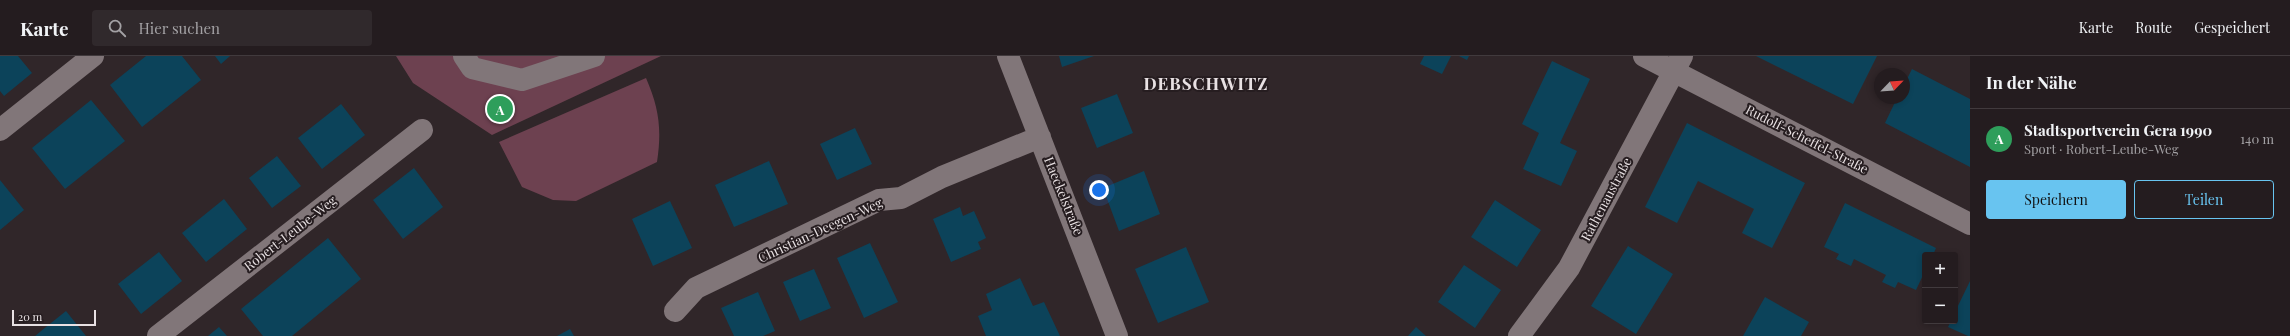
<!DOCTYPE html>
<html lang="de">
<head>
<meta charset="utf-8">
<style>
	:root { --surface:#241c1f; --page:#30292c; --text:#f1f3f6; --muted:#a3a1a4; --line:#413a3d; --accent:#68c4f0 }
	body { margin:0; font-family:"Playfair Display",serif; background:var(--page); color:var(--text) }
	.controls { position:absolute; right:12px; bottom:12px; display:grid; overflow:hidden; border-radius:4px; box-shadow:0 2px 6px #0003 }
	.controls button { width:36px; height:36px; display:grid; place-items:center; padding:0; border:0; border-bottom:1px solid var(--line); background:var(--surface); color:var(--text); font:20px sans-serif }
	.compass { position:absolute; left:1874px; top:12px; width:36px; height:36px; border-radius:50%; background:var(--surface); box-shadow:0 2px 6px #0003; rotate:65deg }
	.scale { position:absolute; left:12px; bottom:10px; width:84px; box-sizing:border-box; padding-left:4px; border:2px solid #e8e1e3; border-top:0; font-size:11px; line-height:14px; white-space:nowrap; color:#e8e1e3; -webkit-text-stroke:3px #261d20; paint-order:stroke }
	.you { position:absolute; left:1099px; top:134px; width:14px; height:14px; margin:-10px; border:3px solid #fff; border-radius:50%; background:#1a73e8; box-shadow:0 0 0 6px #1a73e833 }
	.badge { display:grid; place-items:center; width:26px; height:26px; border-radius:50%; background:var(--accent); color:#fff; font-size:13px; font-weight:700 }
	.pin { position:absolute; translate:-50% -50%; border:2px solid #fff; box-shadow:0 1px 4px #0006 }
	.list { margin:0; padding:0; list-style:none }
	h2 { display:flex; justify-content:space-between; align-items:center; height:52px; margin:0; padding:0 16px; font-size:17px }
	h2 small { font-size:13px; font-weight:400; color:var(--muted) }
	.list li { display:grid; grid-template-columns:26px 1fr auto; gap:12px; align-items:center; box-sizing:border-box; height:60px; padding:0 16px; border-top:1px solid var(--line) }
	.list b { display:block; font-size:15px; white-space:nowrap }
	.list p { margin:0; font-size:13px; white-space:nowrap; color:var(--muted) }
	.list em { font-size:13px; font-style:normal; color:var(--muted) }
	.actions { display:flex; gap:8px; padding:12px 16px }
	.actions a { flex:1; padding:9px 0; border:1px solid var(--accent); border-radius:4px; text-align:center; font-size:14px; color:var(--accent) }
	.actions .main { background:var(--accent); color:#111 }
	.icon { flex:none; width:22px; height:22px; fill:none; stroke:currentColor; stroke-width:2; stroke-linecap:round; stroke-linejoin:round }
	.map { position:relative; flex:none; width:1970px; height:280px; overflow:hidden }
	header { display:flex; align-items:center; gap:24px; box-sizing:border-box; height:56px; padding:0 20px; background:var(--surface); border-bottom:1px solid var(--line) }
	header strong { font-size:19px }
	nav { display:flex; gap:22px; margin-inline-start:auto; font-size:14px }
	.search { width:280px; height:36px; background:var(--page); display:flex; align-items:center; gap:10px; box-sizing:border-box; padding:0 14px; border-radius:4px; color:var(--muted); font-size:15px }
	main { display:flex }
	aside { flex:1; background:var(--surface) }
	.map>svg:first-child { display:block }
	.green { fill:#6d4150 }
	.building { fill:#0c435a }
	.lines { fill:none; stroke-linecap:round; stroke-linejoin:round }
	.minor { stroke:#817679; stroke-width:22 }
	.labels { text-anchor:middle; stroke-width:4; stroke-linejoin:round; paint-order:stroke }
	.street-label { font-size:13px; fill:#e8e1e3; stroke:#261d20 }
	.district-label { font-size:17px; font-weight:bold; letter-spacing:1px; fill:#e8e1e3; stroke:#261d20 }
</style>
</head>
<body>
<header>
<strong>Karte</strong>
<div class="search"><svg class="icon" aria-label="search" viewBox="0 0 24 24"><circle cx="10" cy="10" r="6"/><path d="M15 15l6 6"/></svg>Hier suchen</div>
<nav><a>Karte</a><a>Route</a><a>Gespeichert</a></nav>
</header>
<main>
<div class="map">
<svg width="1970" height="280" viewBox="0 0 1970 280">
	<rect width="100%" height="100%" fill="#302629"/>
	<path class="green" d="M396,0H661L492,79L413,27Z
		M646,22C659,52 662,73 657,106L576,145L553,144L522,131L499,86Z"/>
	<path class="building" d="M0,0H18L32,17L4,40L0,35Z
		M146,0H182L201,24L142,71L110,29Z
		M215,0H230L221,8Z
		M1059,0H1094L1062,11Z
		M1424,0H1451L1442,18L1420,8Z
		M1459,0H1469L1467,4Z
		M1756,0H1877L1853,48Z
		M1552,5L1590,23L1560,87L1577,95L1561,130L1523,113L1539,77L1522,68Z
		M1912,13L1970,43V111L1885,67L1897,42H1904V29Z
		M1117,38L1133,77L1097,92L1081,52Z
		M91,44L125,85L65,133L32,92Z
		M341,48L365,79L322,113L298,82Z
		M1687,67L1805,127L1772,192L1742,177L1754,153L1698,125L1677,167L1645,151Z
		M855,72L872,108L837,124L820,88Z
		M277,100L301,130L272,152L249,122Z
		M769,105L788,148L734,171L715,129Z
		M414,112L443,151L403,183L373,144Z
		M1144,115L1160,158L1119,175L1103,132Z
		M0,124L24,154L0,174Z
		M224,143L247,173L206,206L182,177Z
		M1495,144L1541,174L1517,211L1471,181Z
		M670,145L692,192L653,210L632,163Z
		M1845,147L1936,192L1933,199H1925V215L1916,234L1898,226L1895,232L1882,226L1886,219L1854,203L1851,210L1836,203L1839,198L1824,191Z
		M960,151L963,160L974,155L986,182L978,186L981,193L951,206L933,163Z
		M328,182L361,223L292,280H263L241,253Z
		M870,187L898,246L864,262L837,202Z
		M1628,190L1673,218L1636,278L1591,250Z
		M1186,191L1209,246L1158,267L1135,213Z
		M159,196L182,225L141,258L118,228Z
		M1464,209L1501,234L1475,272L1438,246Z
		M814,213L831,252L800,265L783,226Z
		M1020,222L1033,250L1044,246L1060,280H986L978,260L992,254L986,238Z
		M1970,225V280H1968L1948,271L1951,265H1955V256Z
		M758,236L775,275L763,280H734L721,252Z
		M1765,241L1809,266L1801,280H1743Z
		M66,255L86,280H35L46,271Z
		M219,271L227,280H208Z
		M1416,271L1426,280H1408Z
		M570,273L574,280H557Z"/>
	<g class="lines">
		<path class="minor" d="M464,0L472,12L522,24L594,0
			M1008,0L1117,280
			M1644,0L1970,168
			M0,74L93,0
			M675,255L696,232L879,144L901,142L942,121L1040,81
			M158,280L422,74
			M1519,280L1569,212L1682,0"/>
	</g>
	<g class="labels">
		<g class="street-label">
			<text transform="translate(1807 83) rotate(27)" y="5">Rudolf-Scheffel-Straße</text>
			<text transform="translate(1064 140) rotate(68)" y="5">Haeckelstraße</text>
			<text transform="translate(1606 143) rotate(-62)" y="5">Rathenaustraße</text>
			<text transform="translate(820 174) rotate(-25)" y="5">Christian-Deegen-Weg</text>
			<text transform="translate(290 177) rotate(-38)" y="5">Robert-Leube-Weg</text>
		</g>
		<g class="district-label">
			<text x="1206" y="34">DEBSCHWITZ</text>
		</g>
	</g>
</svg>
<div class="controls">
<button>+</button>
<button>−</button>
</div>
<svg class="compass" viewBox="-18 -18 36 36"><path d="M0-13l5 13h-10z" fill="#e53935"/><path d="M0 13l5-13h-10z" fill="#a3a1a4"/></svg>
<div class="scale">20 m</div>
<div class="you"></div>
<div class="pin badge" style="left:500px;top:53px;background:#2e9e5b">A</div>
</div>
<aside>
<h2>In der Nähe<small></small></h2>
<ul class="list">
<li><span class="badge" style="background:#2e9e5b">A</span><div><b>Stadtsportverein Gera 1990</b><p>Sport · Robert-Leube-Weg</p></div><em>140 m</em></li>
</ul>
<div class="actions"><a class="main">Speichern</a><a>Teilen</a></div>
</aside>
</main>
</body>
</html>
